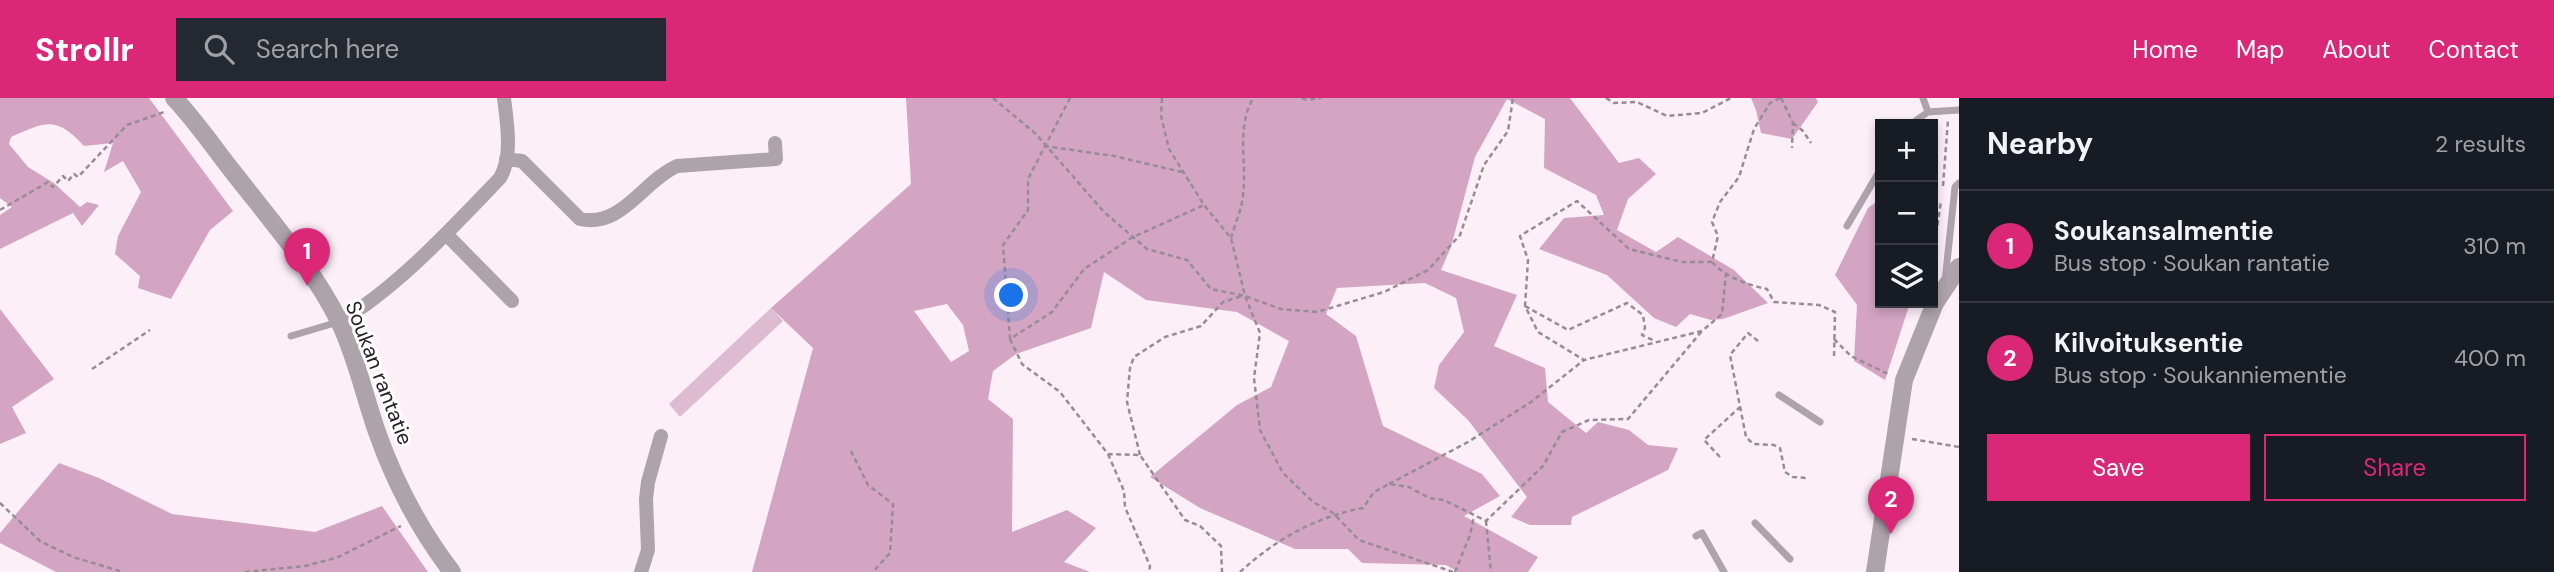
<!DOCTYPE html>
<html lang="en">
<head>
<meta charset="utf-8">
<style>
	:root { --surface:#171b24; --page:#242831; --text:#f1f3f6; --muted:#9ea1a6; --line:#363941; --accent:#db2777 }
	body { margin:0; font-family:"DM Sans",sans-serif; background:var(--page); color:var(--text) }
	.controls { position:absolute; right:21px; top:21px; display:grid; overflow:hidden; border-radius:0px; box-shadow:0 4px 10px #0003 }
	.controls button { width:63px; height:63px; display:grid; place-items:center; padding:0; border:0; border-bottom:2px solid var(--line); background:var(--surface); color:var(--text); font:35px sans-serif }
	.you { position:absolute; left:1012px; top:198px; width:24px; height:24px; margin:-18px; border:5px solid #fff; border-radius:50%; background:#1a73e8; box-shadow:0 0 0 10px #1a73e833 }
	.badge { display:grid; place-items:center; width:46px; height:46px; border-radius:50%; background:var(--accent); color:#fff; font-size:23px; font-weight:700 }
	.pin { position:absolute; translate:-50% -58px; filter:drop-shadow(0 2px 4px #0008) }
	.pin::after { content:''; position:absolute; top:37px; width:24px; height:21px; background:inherit; clip-path:polygon(0 0,100% 0,50% 100%) }
	.list { margin:0; padding:0; list-style:none }
	h2 { display:flex; justify-content:space-between; align-items:center; height:91px; margin:0; padding:0 28px; font-size:30px }
	h2 small { font-size:23px; font-weight:400; color:var(--muted) }
	.list li { display:grid; grid-template-columns:46px 1fr auto; gap:21px; align-items:center; box-sizing:border-box; height:112px; padding:0 28px; border-top:2px solid var(--line) }
	.list b { display:block; font-size:26px; white-space:nowrap }
	.list p { margin:0; font-size:23px; white-space:nowrap; color:var(--muted) }
	.list em { font-size:23px; font-style:normal; color:var(--muted) }
	.actions { display:flex; gap:14px; padding:21px 28px }
	.actions a { flex:1; padding:16px 0; border:2px solid var(--accent); border-radius:0px; text-align:center; font-size:24px; color:var(--accent) }
	.actions .main { background:var(--accent); color:#fff }
	.icon { flex:none; width:38px; height:38px; fill:none; stroke:currentColor; stroke-width:2; stroke-linecap:round; stroke-linejoin:round }
	.map { position:relative; flex:none; width:1959px; height:474px; overflow:hidden }
	header { display:flex; align-items:center; gap:42px; box-sizing:border-box; height:98px; padding:0 35px; background:var(--accent); color:#fff }
	header strong { font-size:33px }
	nav { display:flex; gap:38px; margin-inline-start:auto; font-size:24px }
	.search { width:490px; height:63px; background:var(--page); display:flex; align-items:center; gap:18px; box-sizing:border-box; padding:0 24px; border-radius:0px; color:var(--muted); font-size:26px }
	main { display:flex }
	aside { flex:1; background:var(--surface) }
	.map>svg:first-child { display:block }
	.green { fill:#ddbbd1 }
	.forest { fill:#d3a5c3; fill-rule:evenodd }
	.lines { fill:none; stroke-linecap:round; stroke-linejoin:round }
	.path { stroke:#988c94; stroke-width:2.5; stroke-dasharray:5 3.5; stroke-linecap:butt }
	.service { stroke:#ada3aa; stroke-width:7 }
	.minor { stroke:#ada3aa; stroke-width:14 }
	.tertiary { stroke:#ada3aa; stroke-width:18 }
	.labels { text-anchor:middle; stroke-width:6; stroke-linejoin:round; paint-order:stroke }
	.street-label { font-size:21px; fill:#292026; stroke:#fff }
</style>
</head>
<body>
<header>
<strong>Strollr</strong>
<div class="search"><svg class="icon" aria-label="search" viewBox="0 0 24 24"><circle cx="10" cy="10" r="6"/><path d="M15 15l6 6"/></svg>Search here</div>
<nav><a>Home</a><a>Map</a><a>About</a><a>Contact</a></nav>
</header>
<main>
<div class="map">
<svg width="1959" height="474" viewBox="0 0 1959 474">
	<rect width="100%" height="100%" fill="#fdeff8"/>
	<path class="green" d="M771,210L783,223L680,319L669,306Z"/>
	<path class="forest" d="M0,0H149L233,113L210,132L171,201L138,190L140,178L115,156L118,138L141,94L123,63L104,74L113,45L84,48C56,17 45,24 11,39L9,46L28,69L54,85L80,109L87,104L99,107L82,128L73,115L0,151V117L12,109L0,100Z
		M906,0H1570L1619,65L1639,60L1656,76L1628,101L1617,132L1656,154L1678,139L1734,172L1768,205L1723,221L1711,222L1690,216L1676,229L1654,220L1607,177L1539,151L1564,120L1604,117L1596,97L1544,70L1545,21L1507,1L1475,59L1451,149L1441,172L1517,197L1494,248L1545,270L1548,304L1586,335L1598,324L1629,332L1648,347L1678,350L1668,372L1572,419L1571,427H1530L1511,419L1527,399L1468,322L1434,290L1439,267L1464,234L1456,200L1425,185L1337,190L1326,216L1356,238L1383,328L1482,376L1500,398L1464,418L1538,459L1528,474H1458L1446,467L1362,465L1348,451H1295L1200,410L1150,379L1237,307L1271,289L1289,243L1237,214L1146,202L1104,174L1091,230L1016,256L993,273L988,301L1013,321L1012,434L1067,412L1096,430L1064,464L1090,474H752L813,250L771,210L911,86ZM947,206L963,227L969,253L951,264L914,213Z
		M1751,0H1816L1818,4L1792,41L1761,35L1756,12Z
		M1880,101V205H1910L1885,282L1854,263L1857,207L1835,177L1868,110Z
		M0,211L54,281L12,309L26,335L0,346Z
		M59,365L99,380L172,416L315,434L382,408L428,474H56L0,445V435Z"/>
	<g class="lines">
		<path class="path" d="M993,0L1036,36L1104,114L1147,151L1187,162L1211,191L1245,198L1281,211L1317,214L1384,194L1428,172L1460,137L1484,67L1508,33L1513,0
			M1070,0L1028,81V112L1003,147L1010,241L1052,214L1084,171L1133,139L1204,107
			M1162,0L1161,18L1169,51L1204,107L1231,140L1245,198L1260,235L1254,280L1260,332L1283,375L1313,404L1333,415L1359,442L1453,474
			M1302,0L1307,2L1321,0
			M1606,0L1614,5L1637,4L1667,18L1702,15L1731,0
			M1780,0L1770,5L1754,31L1739,79L1720,104L1712,124L1718,138L1712,164C1725,179 1748,187 1767,191L1774,204L1819,207L1835,214L1834,259
			M1781,0L1793,25L1792,50
			M1793,25L1803,33L1811,45
			M1044,48L1114,58L1182,74
			M1943,88L1948,22
			M0,112L48,84L53,89L63,78L68,83L74,76L78,79L127,27L164,14
			M1231,140C1235,126 1242,111 1243,97C1247,64 1236,31 1253,0
			M1933,161L1941,102
			M1712,164H1682L1629,151L1577,103L1520,138L1528,162L1525,208L1538,234L1584,262L1702,233L1722,216L1726,175
			M1525,208L1568,232L1627,205L1643,217L1645,230L1642,237L1655,243
			M1010,241L1022,266L1060,294L1108,356L1140,357L1185,422L1200,428L1221,448L1222,474
			M1834,241L1851,258L1890,277
			M1758,243L1748,235L1730,257L1746,339L1753,346L1774,347L1780,350L1785,374L1793,379L1806,380
			M92,271L150,232
			M1912,341L1959,349
			M851,353L868,387L893,406L890,455L873,474
			M1108,356L1124,393L1125,409L1150,468L1149,474
			M1140,357L1127,304L1130,270L1134,259L1165,239L1201,228L1223,204L1242,198
			M1720,359L1704,342L1740,309
			M1389,386L1468,344L1531,304L1584,262
			M0,405L40,443L73,459L123,474
			M1486,423L1491,474
			M245,474L305,468L336,460L401,428
			M1240,474C1275,442 1315,419 1363,410L1374,394L1389,386L1409,389L1429,400L1444,402L1486,423L1543,368L1562,334L1589,322L1628,321L1702,233
			M1455,474L1470,437L1474,418"/>
		<path class="service" d="M1923,0L1928,14L1959,12
			M1911,26L1928,14
			M1847,128L1880,72
			M1945,183L1955,89L1959,85
			M291,238L338,224
			M1779,297L1820,324
			M1755,425L1790,461
			M1696,438L1702,435L1724,474"/>
		<path class="minor" d="M506,61L522,63L580,121C622,130 642,84 677,68L776,61L775,45
			M446,136L512,203
			M339,224C396,191 454,128 500,80C513,58 507,25 504,0
			M641,474L648,452L646,401L648,384L661,338"/>
		<path class="tertiary" d="M174,0C197,24 216,53 237,79C273,125 313,171 339,223C356,258 364,297 377,334C395,385 419,431 452,474
			M1875,474L1904,282L1935,205L1959,169"/>
	</g>
	<g class="labels">
		<g class="street-label">
			<text transform="translate(379 275) rotate(69)" y="7">Soukan rantatie</text>
		</g>
	</g>
</svg>
<div class="controls">
<button>+</button>
<button>−</button>
<button><svg class="icon" aria-label="layers" viewBox="0 0 24 24"><path d="M12 4l9 5-9 5-9-5zM3 14l9 5 9-5"/></svg></button>
</div>
<div class="you"></div>
<div class="pin badge" style="left:307px;top:188px">1</div>
<div class="pin badge" style="left:1891px;top:436px">2</div>
</div>
<aside>
<h2>Nearby<small>2 results</small></h2>
<ul class="list">
<li><span class="badge">1</span><div><b>Soukansalmentie</b><p>Bus stop · Soukan rantatie</p></div><em>310 m</em></li>
<li><span class="badge">2</span><div><b>Kilvoituksentie</b><p>Bus stop · Soukanniementie</p></div><em>400 m</em></li>
</ul>
<div class="actions"><a class="main">Save</a><a>Share</a></div>
</aside>
</main>
</body>
</html>
